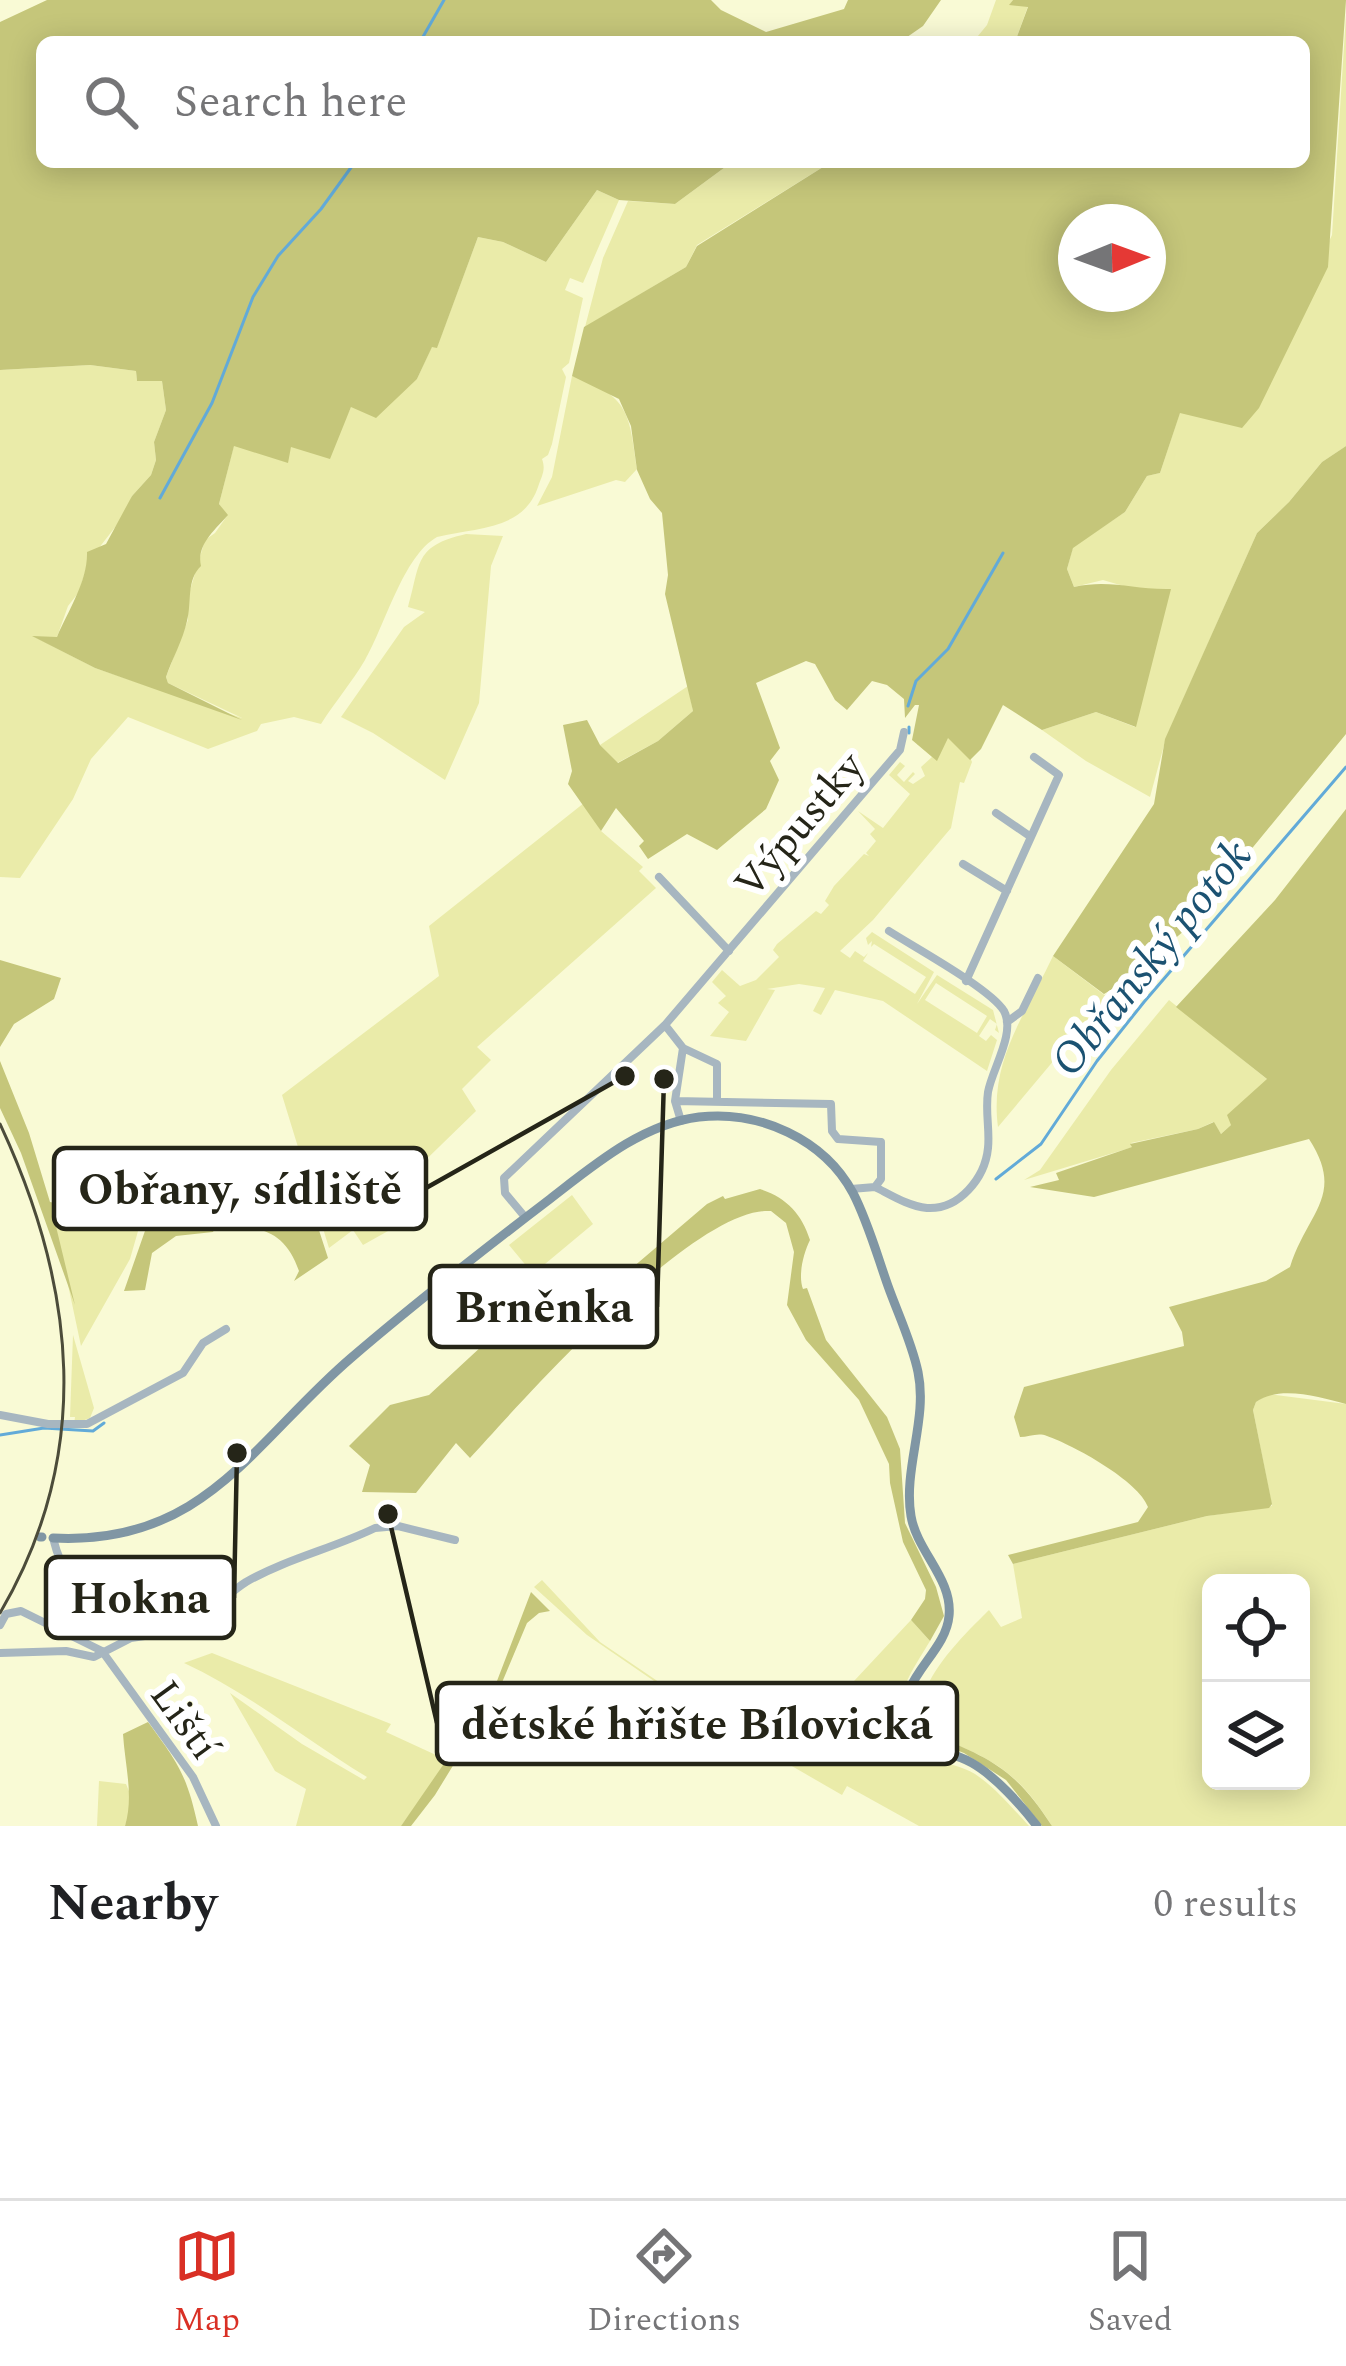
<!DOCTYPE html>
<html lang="en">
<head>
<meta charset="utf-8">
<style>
	:root { --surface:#fff; --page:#f2f2f2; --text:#202124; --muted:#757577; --line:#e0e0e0; --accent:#d93025 }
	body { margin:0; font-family:Spectral,serif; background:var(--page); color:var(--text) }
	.controls { position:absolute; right:36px; bottom:36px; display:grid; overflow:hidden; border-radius:18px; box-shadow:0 6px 30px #0003 }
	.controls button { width:108px; height:108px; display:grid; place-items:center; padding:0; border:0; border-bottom:3px solid var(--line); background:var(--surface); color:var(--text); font:60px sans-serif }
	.compass { position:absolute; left:1058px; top:204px; width:108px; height:108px; border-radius:50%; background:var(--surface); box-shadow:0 6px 30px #0003; rotate:89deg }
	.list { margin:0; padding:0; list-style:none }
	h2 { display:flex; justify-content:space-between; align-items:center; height:156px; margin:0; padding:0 48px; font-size:51px }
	h2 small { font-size:39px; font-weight:400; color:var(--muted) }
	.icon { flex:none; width:66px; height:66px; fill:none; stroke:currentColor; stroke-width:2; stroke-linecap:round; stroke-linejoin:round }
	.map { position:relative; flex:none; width:1346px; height:1826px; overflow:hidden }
	.search { position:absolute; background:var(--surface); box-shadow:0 6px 30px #0003; left:36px; right:36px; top:36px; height:132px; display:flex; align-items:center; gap:30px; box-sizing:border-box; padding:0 42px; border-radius:18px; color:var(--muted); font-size:45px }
	.sheet { height:372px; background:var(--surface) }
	nav { display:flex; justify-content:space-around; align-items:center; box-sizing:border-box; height:168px; border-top:3px solid var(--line); background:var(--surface); font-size:33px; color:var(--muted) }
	nav a { display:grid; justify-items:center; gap:6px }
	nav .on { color:var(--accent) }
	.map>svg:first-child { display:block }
	.green { fill:#eaeba9; fill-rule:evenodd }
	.forest { fill:#c5c67a; fill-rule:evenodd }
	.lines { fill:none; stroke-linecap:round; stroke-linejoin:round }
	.stream { stroke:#62aad8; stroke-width:3 }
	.minor { stroke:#a7b6c0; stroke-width:8 }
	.secondary { stroke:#8096a4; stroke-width:9 }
	.rail { stroke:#4c4c3a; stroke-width:3 }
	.labels { text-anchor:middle; stroke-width:12; stroke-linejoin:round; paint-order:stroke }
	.street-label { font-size:42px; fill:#252518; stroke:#fff }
	.water-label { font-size:45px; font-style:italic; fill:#1b5272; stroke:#fff }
	.leader { fill:none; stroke:#252518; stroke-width:4.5 }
	.callout-dot { fill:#252518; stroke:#fff; stroke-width:4.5 }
	.callout { fill:#fff; stroke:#252518; stroke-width:4.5 }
	.callout-label { font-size:45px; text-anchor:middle; font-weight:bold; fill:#252518 }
</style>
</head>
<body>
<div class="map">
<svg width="1346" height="1826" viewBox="0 0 1346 1826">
	<rect width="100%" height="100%" fill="#f9fad5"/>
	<path class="green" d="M996,0H1013L1010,4L1028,6L1015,42H973L987,25Z
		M1346,15V446L1322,462L1289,502L1257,533L1166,738L1150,797L1086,761L1042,730L1096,712L1135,727L1137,590L1103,580L1074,587L1067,569L1073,547L1125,512L1147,476L1160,473L1180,412L1242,427L1332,235Z
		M732,162H831L697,245L686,267L585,327L603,258L628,201L675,204Z
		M597,190L619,200L583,283L570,278L565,290L583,298L569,363L562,369L566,377L552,444L548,455L542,459C546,470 542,475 538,487C523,531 476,527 437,537C403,556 385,626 365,660C352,682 335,702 321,724L294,717L261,724L257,731L208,749L128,717L91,759L73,799L20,878L0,877V370L90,365L136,371L137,381H162L166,410L154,442L156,460L151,475L132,496L123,517L88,562L79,592L68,606L57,637H35L95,668L242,718L168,683L166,677L188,620V597L205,540L215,533L227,516L219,504L234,445L287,462L291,446H333L351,407L417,379L432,346L437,347L478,237L503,242L546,262Z
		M572,376C630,396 629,414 637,469L625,482L616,480L537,506L552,477Z
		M466,534L503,536L491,566L479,703L445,780L373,733L341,717L404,627L425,612L408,607C421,562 414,546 466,534Z
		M688,686L693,711L658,741L617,763L600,745Z
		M932,724L969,755L972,762L964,783L960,782L951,828L873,920L840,951L850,958L855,951L864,957L868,953L863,961L915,994L926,977L874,944L871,947L872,941L868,945L866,938L872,932L934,972L917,1004L937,975L993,1010L999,1033L995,1030L997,1024L990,1019L979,1036L986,1041L991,1035L997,1040L987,1071L883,1001L835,990L821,1015L813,1011L825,988L799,984L767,989L775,990L746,1041L710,1036L729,1012L718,1003L726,996L712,982L722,970L740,986L756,980L779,957L773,950L777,944L816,911L821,914L829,905L825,901L834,886L864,854L869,856L866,853L876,841L870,834L875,829L858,811L883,828L910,794L889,775L900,762L905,766L897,775L904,782L913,772L915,774L908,781L913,784L925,776L921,767L932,757L917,744ZM936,983L987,1016L977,1033L925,1000Z
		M584,803L601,831L643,867L639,871L656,888L477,1047L491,1060L462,1089L476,1111L404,1181L422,1212L363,1245L353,1230L329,1248L282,1095L439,976L429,926Z
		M1053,956L1107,997L998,1127C989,1060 1026,1014 1053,956Z
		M1169,1000L1268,1080L1228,1115L1232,1124L1221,1134L1213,1122L1198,1129L1131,1143L1133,1147L1024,1180L1040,1170L1111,1070Z
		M572,1195L593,1224L533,1274L509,1245Z
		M55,1203L145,1207L130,1259L81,1346L53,1214Z
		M73,1335L94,1408L90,1418L74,1424L75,1417H70Z
		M1268,1394L1346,1404V1826H1052C1016,1769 991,1758 930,1734C898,1697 963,1636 989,1610L1001,1627L1022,1618L1013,1564L1207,1516L1272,1506L1253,1410L1256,1402ZM1211,1583H1301V1781H1211Z
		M542,1580L600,1642L753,1746L783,1757L911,1620L930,1641C907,1679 869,1732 932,1758C946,1764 962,1766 975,1774C996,1788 1012,1808 1029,1826H919L847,1786L842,1795L705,1716L587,1635L534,1587Z
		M212,1653L391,1724L386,1732L449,1761L401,1826H296L306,1789L275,1771L230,1693L302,1744L364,1780L367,1777C306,1740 249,1693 184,1663Z
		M99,1781L126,1784L133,1801L125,1826H97Z"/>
	<path class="forest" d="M47,0H711L721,10L766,32L844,9L848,0H941L923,26L900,42H42V162H732L675,204L619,200L597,190L546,262L503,242L478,237L437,348L432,347L417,379L376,418L351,407L330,459L291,447L288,463L234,446L219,504L228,515C215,530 196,545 201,566C186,580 192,603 187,621C183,640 172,659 166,677L168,683L242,720L95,668L32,636L57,637C68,611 88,581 87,552L106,544L132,496L151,475L156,460L154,442L166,410L162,381H137L136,371L90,365L0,370V22Z
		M1013,0H1346L1328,267L1259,408L1242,428L1180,413L1160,473L1147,476L1125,512L1073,548L1067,569L1074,587C1111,579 1133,590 1171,589L1136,727L1096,712L1042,730L1003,705L981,749L970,760L948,738L937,761L912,740L919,705H915L905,718L904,699L887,685L872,681L847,710L835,700L815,664L806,661L756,683L780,748L770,761L779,780L766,809L717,850L687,834L648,859L639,846L644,841L616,808L601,831L568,784L572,771L563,725L587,720L600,745L618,763L658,741L693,711L665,594L668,575L662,513L650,499L637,470L631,426L619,399L572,376L584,327L686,267L697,246L831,162H1304V42H1015L1028,7L1009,5ZM1076,222H1148V294H1076Z
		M1346,446V734L1185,930L1124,982L1104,994L1053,956L1154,804L1165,739L1257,533L1289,502L1322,462Z
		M1346,809V1404C1320,1397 1279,1385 1256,1402L1253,1410L1272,1504L1269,1508L1207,1516L1013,1564L1008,1555L1138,1522L1148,1507C1139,1481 1073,1445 1047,1436C1038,1432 1029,1437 1020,1437L1014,1417L1024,1387L1184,1346L1182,1332L1169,1307L1266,1281L1290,1267C1307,1212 1346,1196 1309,1139L1094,1197L1030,1187L1059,1180L1056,1173L1132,1147L1130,1144L1198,1129L1214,1122L1221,1134L1231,1125L1227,1115L1267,1079L1176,1007L1275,900Z
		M0,960L61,978L54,999L14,1024L0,1047Z
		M0,1061L29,1133L50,1202L55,1203L53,1214L75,1305L21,1153L0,1108Z
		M760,1189C786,1197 802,1214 810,1240C803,1254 798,1276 803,1289L807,1288L826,1340L887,1417L900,1449L905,1523L936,1587L944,1616L930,1641L911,1620L925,1599L926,1590L903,1542L890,1483L889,1464L859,1400L806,1340L787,1305L794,1252L786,1223L771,1211C694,1206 523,1400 470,1458L456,1443L416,1493L362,1492L370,1465L349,1446L390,1405L429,1395L552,1281L578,1314L707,1204L723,1196L725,1199Z
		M306,1190L328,1258L294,1281L299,1271C284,1227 255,1225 215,1228L213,1232L176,1236L152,1253L145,1290L124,1291L153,1208L210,1211Z
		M531,1592L550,1611L539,1613L527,1623L498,1692L435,1795L411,1826H401L492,1694Z
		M148,1722C179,1764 187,1776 198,1826H125C134,1796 125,1766 123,1734Z
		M924,1726L931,1734C991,1758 1016,1770 1052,1826H1042L1006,1780L964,1753L925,1738Z"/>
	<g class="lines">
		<path class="stream" d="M420,42L444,0
			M460,162H490
			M160,498L212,403L253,297L278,256L321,209L355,162
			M908,706L916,681L948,649L1003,553
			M909,727V733
			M996,1179L1041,1144L1097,1061L1144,1002L1346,767
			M0,1435L44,1428L93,1431L104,1423"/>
		<path class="minor" d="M996,813L1031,837
			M963,864L1007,891
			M659,877L729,951
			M966,981L1059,775L1034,757
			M1007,1022L1022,1011L1038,978
			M665,1025L683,1048L675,1101L681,1121
			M683,1048L717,1064V1100
			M675,1101L831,1104L832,1131L838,1139L881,1142V1179L875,1187
			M875,1187C891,1195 908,1206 927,1208C959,1210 985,1178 988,1148C990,1130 985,1111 988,1092C992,1069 1016,1033 1004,1011C991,989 914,947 889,931
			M851,1189L875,1187
			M525,1217L505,1193L504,1178L665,1025L900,750L904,732
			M0,1415L48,1424H87L183,1373L203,1343L226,1329
			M53,1538C70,1608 130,1649 201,1615C218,1606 230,1592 246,1582C286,1559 334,1548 375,1528L398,1526L455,1540
			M0,1625L6,1614L21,1611L102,1651
			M102,1651L193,1777L216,1826
			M0,1653L66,1651L94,1657L131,1638L158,1634V1625"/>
		<path class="secondary" d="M40,1537H42
			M53,1538C204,1546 253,1442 351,1358C415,1303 483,1250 550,1199C594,1165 642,1124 699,1117C759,1110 824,1139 853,1193C868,1222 877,1255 888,1286C898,1314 912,1343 918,1372C928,1419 903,1469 911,1516C917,1552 953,1579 949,1616C946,1654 894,1681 908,1721C920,1756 945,1747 972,1763C995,1776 1021,1805 1037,1826"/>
		<path class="rail" d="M0,1124C76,1287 94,1453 0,1613"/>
	</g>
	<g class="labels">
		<g class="street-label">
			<text transform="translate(798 824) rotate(-50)" y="15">Výpustky</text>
			<text transform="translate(186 1719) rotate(54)" y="15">Liští</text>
		</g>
		<g class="water-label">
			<text transform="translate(1150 957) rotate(-51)" y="16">Obřanský potok</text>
		</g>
	</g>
	<path class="leader" d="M625 1076L426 1188M664 1079L657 1307M237 1453L234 1598M388 1514L437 1723"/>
	<g class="callout-dot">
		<circle cx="625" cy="1076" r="12"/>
		<circle cx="664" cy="1079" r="12"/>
		<circle cx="237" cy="1453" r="12"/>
		<circle cx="388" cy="1514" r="12"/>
	</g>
	<g class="callout">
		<rect x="54" y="1148" width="372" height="81" rx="12"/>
		<rect x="430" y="1266" width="227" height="81" rx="12"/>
		<rect x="46" y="1557" width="188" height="81" rx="12"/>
		<rect x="437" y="1683" width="520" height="81" rx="12"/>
	</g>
	<g class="callout-label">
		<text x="240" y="1204">Obřany, sídliště</text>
		<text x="544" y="1322">Brněnka</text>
		<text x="140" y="1613">Hokna</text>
		<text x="697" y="1739">dětské hřište Bílovická</text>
	</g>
</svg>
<div class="controls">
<button><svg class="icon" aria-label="locate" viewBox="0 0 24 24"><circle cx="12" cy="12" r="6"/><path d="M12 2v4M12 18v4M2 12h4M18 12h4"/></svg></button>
<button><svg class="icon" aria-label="layers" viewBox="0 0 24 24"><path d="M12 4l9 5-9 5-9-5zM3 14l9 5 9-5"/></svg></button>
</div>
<svg class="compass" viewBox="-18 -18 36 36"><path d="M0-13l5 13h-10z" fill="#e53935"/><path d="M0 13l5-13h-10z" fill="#757577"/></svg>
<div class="search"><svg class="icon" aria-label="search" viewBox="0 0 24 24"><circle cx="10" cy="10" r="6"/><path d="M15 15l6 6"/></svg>Search here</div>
</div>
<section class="sheet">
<h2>Nearby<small>0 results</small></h2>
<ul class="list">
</ul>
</section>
<nav>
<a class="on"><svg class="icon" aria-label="map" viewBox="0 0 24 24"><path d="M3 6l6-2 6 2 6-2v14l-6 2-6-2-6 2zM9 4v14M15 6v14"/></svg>Map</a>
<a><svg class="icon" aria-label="directions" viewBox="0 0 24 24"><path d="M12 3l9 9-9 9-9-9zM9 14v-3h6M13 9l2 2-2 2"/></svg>Directions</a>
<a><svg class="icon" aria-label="saved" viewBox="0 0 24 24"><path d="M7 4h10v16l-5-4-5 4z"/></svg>Saved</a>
</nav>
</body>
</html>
